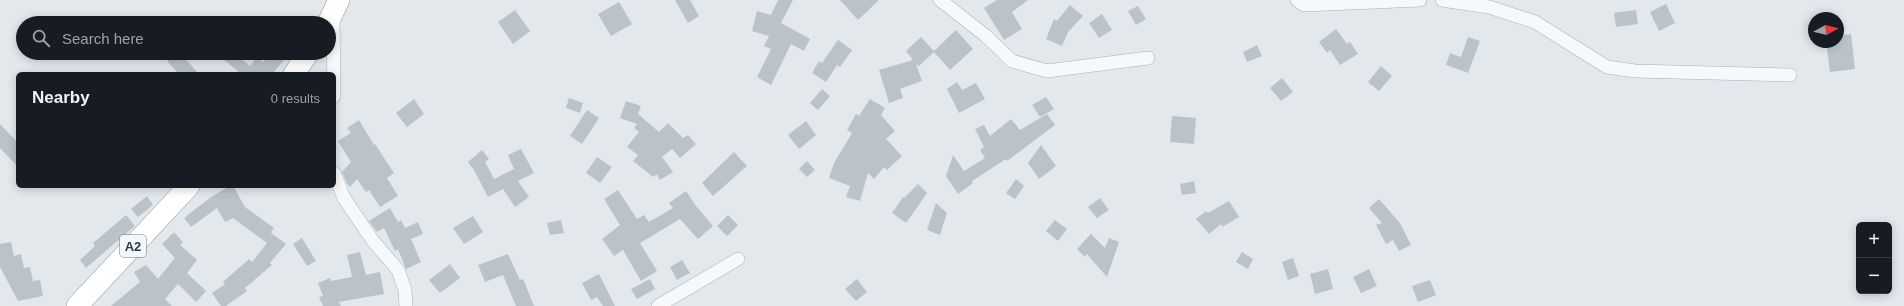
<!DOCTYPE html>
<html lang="en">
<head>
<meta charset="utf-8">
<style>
	:root { --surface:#171b24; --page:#20242c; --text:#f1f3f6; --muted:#9ea1a6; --line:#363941 }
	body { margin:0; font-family:Helvetica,sans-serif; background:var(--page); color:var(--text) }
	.controls { position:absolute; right:12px; bottom:12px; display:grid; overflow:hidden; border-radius:6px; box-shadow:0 2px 10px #0003 }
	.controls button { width:36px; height:36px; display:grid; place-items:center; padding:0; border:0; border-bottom:1px solid var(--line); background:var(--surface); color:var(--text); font:20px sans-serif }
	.compass { position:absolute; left:1808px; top:12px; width:36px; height:36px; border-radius:50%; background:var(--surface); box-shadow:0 2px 10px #0003; rotate:82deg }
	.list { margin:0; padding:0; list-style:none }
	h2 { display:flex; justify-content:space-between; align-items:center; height:52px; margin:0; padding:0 16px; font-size:17px }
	h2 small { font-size:13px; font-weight:400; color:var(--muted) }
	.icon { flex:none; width:22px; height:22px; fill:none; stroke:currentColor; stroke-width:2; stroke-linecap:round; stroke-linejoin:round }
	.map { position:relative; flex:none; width:1904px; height:306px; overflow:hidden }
	.search { position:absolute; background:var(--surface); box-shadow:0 2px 10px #0003; left:16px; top:16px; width:320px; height:44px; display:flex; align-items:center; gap:10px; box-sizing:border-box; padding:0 14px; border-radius:22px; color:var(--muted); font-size:15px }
	.panel { position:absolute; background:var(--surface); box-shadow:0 2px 10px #0003; left:16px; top:72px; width:320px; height:116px; border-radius:6px }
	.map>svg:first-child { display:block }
	.building { fill:#bac3ca }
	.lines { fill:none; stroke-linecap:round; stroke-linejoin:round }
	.minor-casing { stroke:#a8b0b7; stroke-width:14 }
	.trunk-casing { stroke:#8a99a3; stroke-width:22 }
	.minor { stroke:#f6f8fa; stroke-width:13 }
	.trunk { stroke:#fff; stroke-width:21 }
	.labels { text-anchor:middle; stroke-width:3; stroke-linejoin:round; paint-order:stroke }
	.shield { fill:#f3f7f9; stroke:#66727b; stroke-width:1 }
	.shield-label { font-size:13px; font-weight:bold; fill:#2a3945 }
</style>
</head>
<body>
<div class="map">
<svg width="1904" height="306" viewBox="0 0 1904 306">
	<rect width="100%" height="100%" fill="#e3e8ec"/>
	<path class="building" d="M675,0H690L699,16L688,23Z
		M778,0H793L781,23L810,39L804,51L791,44L771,85L757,77L771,49L764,46L769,36L752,31L757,11L771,15Z
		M840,0H879L858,20Z
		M997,0H1028L1012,12L1022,29L1004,40L984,8Z
		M619,2L632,24L611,36L598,14Z
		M1666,4L1675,23L1659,31L1650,12Z
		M1070,5L1083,16L1068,32L1062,46L1046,39L1054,19L1057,21Z
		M1138,6L1146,19L1136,25L1128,11Z
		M515,10L530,31L513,44L498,22Z
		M1636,10L1638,24L1616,27L1614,13Z
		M1102,14L1112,30L1099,38L1089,23Z
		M1336,29L1347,44L1350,42L1358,54L1340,65L1330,50L1327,53L1319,42Z
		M956,30L973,49L950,70L934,52L919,66L916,64L922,81L900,89L903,98L889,103L879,70L913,60L906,51L921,37L934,51Z
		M1851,34L1855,69L1830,72L1826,42H1838V36Z
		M1468,37L1480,41L1468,73L1446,65L1450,53L1461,57Z
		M838,40L852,50L840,67L837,65L826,82L812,73L819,61L822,63Z
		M1257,45L1262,56L1247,62L1243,52Z
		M175,53H180L199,74H179L167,61Z
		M216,53H234L250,66L257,57L263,62L271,53H290L272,74H241Z
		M1381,66L1392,76L1379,91L1368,82Z
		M1282,78L1293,92L1281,101L1270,88Z
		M957,82L962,90L976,83L985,99L959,113L947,89Z
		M822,89L830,96L818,110L810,103Z
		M1046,97L1054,109L1040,117L1032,105Z
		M569,98L583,103L580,113L566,108Z
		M414,99L424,114L407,127L396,113Z
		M870,99L885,108L881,115L895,131L886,139L902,156L887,170L884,167L874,179L868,173L860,201L846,197L850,186L829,178L834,163L852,133L847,130L856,114L859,116Z
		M626,101L641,106L638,114L659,132L668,123L683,138L688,135L696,144L680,158L672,149L662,157L673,172L660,180L657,174L653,177L633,161L638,155L627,147L639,132L634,128L637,124L620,118Z
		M587,110L599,118L582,144L570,136Z
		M1047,114L1055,125L1007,161L1006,159L972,181L973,183L958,194L946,176L953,155L964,171L985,158L980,150L984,147L975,129L984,125L990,136L1011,119L1020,130Z
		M1172,116L1196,118L1194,144L1170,142Z
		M359,120L374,145L375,144L394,173L387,178L398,196L380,207L369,190L366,192L357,179L350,187L347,184L342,172L351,162L338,141L351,133L347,128Z
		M806,121L816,135L799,149L788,135Z
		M0,124L18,143V167L0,148Z
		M1041,145L1056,166L1039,179L1028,163Z
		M521,149L534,173L518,181L529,197L515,207L503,189L488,197L474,170L468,162L482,150L489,159L485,162L494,179L514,169L508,155Z
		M734,152L747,166L713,196L702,183Z
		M597,157L612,167L600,183L586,173Z
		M807,161L815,170L807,177L799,169Z
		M1016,179L1024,186L1015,199L1006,193Z
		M1194,181L1196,193L1182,195L1180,184Z
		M918,184L927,193L906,223L892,213L903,197L904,198Z
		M230,186H233L245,207L274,228L271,233L286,244L270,263L272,265L245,288L247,291L226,306H221L212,293L225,284L223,282L249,259L252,262L267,243L233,218L225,222L217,208L191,227L184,218L211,197Z
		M618,190L637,219L644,215L649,222L673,208L669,203L686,191L696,206L713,226L698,239L680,219L640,243L657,271L641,281L623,250L614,256L602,239L620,225L604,199Z
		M147,196L153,205L138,217L131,209Z
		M1100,198L1109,210L1097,218L1088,207Z
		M1379,199L1400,223L1411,245L1399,251L1393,240L1386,244L1376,225L1382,223L1369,208Z
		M1229,201L1239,217L1222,227L1221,224L1209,234L1196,219L1206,211L1208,213Z
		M936,203L947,213L940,235L927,230Z
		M390,208L398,222L401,220L405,228L418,222L423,234L411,239L421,262L406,269L398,249L395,251L384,228L377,232L369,221Z
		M126,215L135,226L86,268L80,260L95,246L93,243Z
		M728,215L738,225L727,236L717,226Z
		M473,216L483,232L464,244L453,228Z
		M561,220L564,233L550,235L547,223Z
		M1055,220L1067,229L1058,241L1046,231Z
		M174,232L183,242L180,245L197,260L187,273L206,291L196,302L178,284L165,299L172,306H111L140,282L134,272L146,265L158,279L175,258L162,244Z
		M1091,234L1105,248L1109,238L1119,242L1107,277L1087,254L1085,257L1077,249Z
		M302,238L316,261L307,266L293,244Z
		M11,242L14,256L21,254L24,268L30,267L33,281L40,280L43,296L18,301L0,267V244Z
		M360,252L366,275L380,272L384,294L339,302L341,306H323L319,297L323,296L318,283L330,278L331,281L352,277L347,255Z
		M1242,252L1253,259L1248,269L1236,262Z
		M508,254L520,280L523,279L534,306H516L503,275L485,282L478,265Z
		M1293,258L1299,276L1288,280L1282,262Z
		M682,260L690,273L677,280L670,267Z
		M450,264L460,278L440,293L429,280Z
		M1328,269L1333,289L1315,294L1310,274Z
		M1369,269L1377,286L1361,293L1353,277Z
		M599,274L615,306H603L597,297L591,300L582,283Z
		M650,279L655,289L637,299L631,289Z
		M857,279L867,292L856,301L845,289Z
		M1430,280L1436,295L1418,302L1412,286Z"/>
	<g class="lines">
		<defs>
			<path id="minor" d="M940,0L986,36L1012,61L1047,71L1148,58
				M1297,0L1304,5L1420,0
				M1442,0L1489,7L1535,22L1607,67L1635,71L1790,75
				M333,15L334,96
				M334,173L344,198L373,241L398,270L405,290L406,306
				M658,306L738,259"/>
			<path id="trunk" d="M328,23L339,0
				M294,74L308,53
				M77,306L189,186"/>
		</defs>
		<use href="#minor" class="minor-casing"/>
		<use href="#trunk" class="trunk-casing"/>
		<use href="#minor" class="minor"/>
		<use href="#trunk" class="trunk"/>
	</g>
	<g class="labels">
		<rect class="shield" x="120" y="235" width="26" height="22" rx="3"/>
		<g class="shield-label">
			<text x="133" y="251">A2</text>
		</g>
	</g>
</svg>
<div class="controls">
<button>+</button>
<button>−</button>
</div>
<svg class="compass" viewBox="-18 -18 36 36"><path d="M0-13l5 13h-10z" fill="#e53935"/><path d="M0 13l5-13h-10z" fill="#9ea1a6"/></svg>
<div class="search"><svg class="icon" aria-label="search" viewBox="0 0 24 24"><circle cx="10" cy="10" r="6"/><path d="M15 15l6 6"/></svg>Search here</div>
<section class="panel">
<h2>Nearby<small>0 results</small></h2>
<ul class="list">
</ul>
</section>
</div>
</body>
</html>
